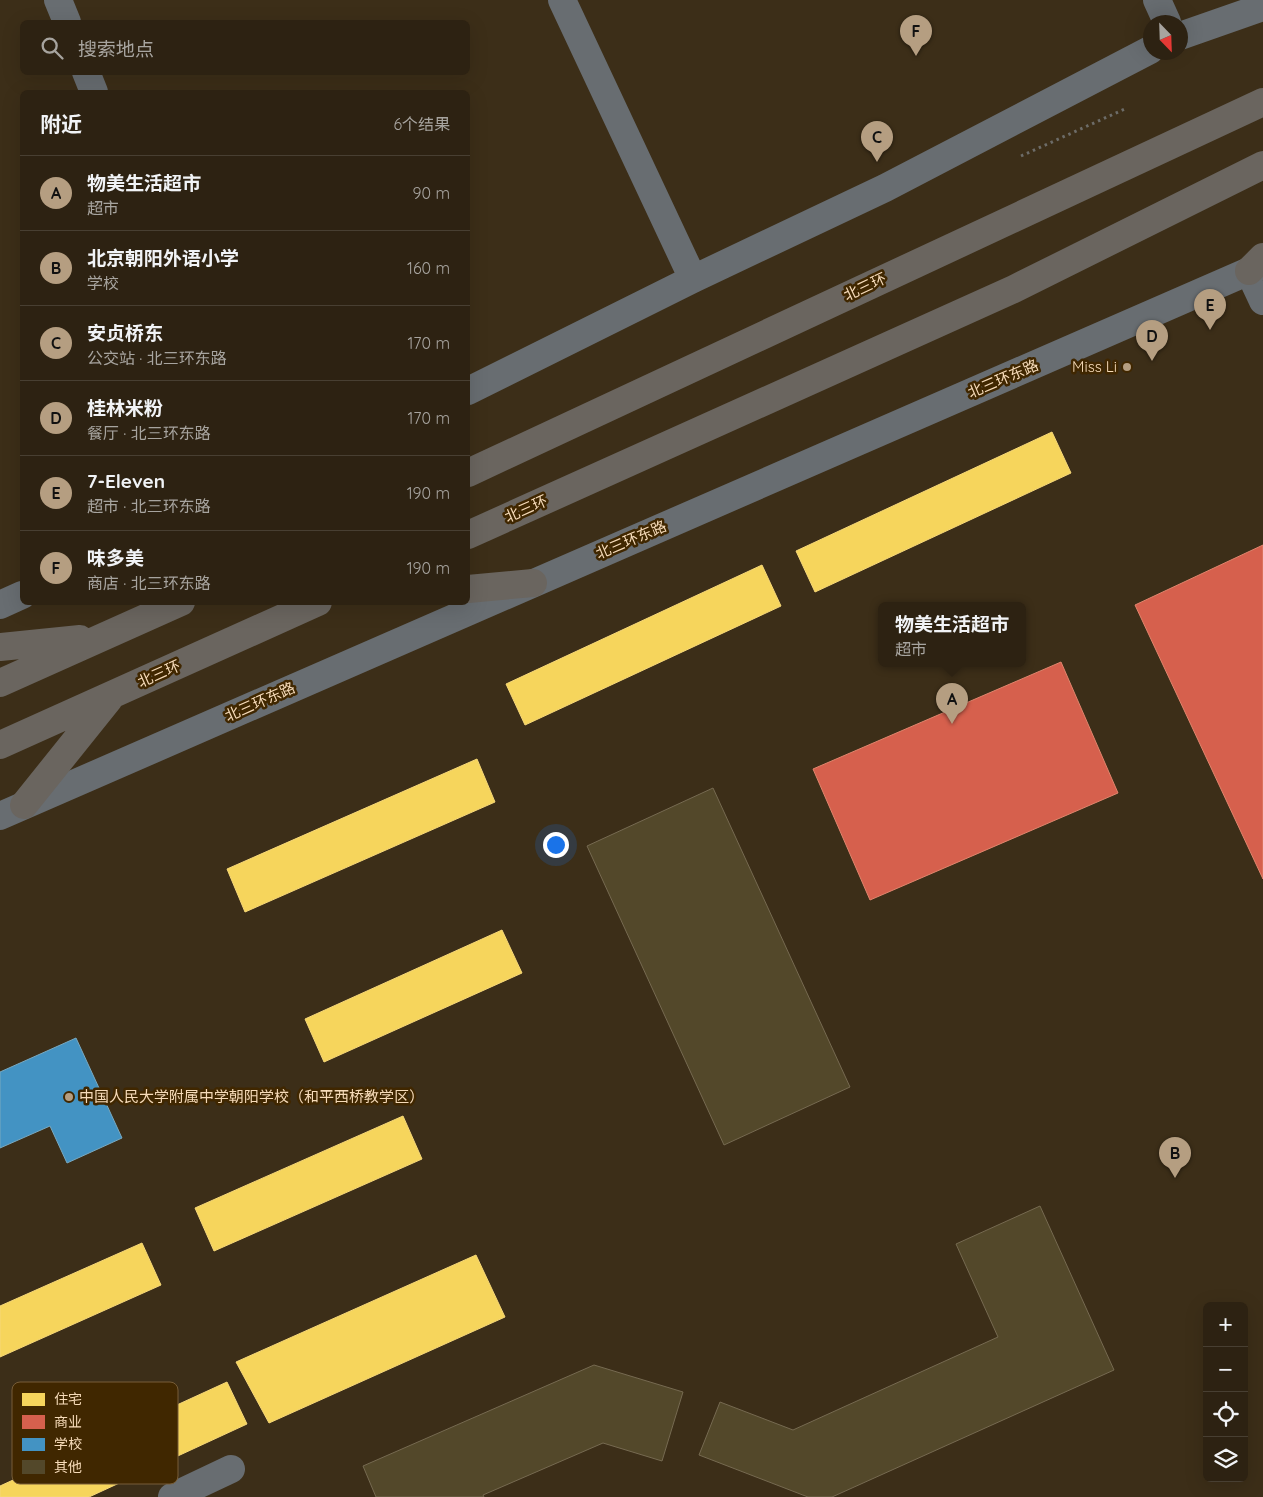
<!DOCTYPE html>
<html lang="zh">
<head>
<meta charset="utf-8">
<style>
	:root { --surface:#2d2212; --page:#392f20; --text:#f1f3f6; --muted:#a7a49f; --line:#483f32; --accent:#b59e81 }
	body { margin:0; font-family:Quicksand,"Noto Sans SC",sans-serif; background:var(--page); color:var(--text) }
	.controls { position:absolute; right:15px; bottom:15px; display:grid; overflow:hidden; border-radius:8px; box-shadow:0 5px 20px #0002 }
	.controls button { width:45px; height:45px; display:grid; place-items:center; padding:0; border:0; border-bottom:1px solid var(--line); background:var(--surface); color:var(--text); font:25px sans-serif }
	.compass { position:absolute; left:1143px; top:15px; width:45px; height:45px; border-radius:50%; background:var(--surface); box-shadow:0 5px 20px #0002; rotate:157deg }
	.you { position:absolute; left:555px; top:844px; width:18px; height:18px; margin:-12px; border:4px solid #fff; border-radius:50%; background:#1a73e8; box-shadow:0 0 0 8px #1a73e833 }
	.badge { display:grid; place-items:center; width:32px; height:32px; border-radius:50%; background:var(--accent); color:#111; font-size:16px; font-weight:700 }
	.pin { position:absolute; translate:-50% -41px; filter:drop-shadow(0 1px 2px #0008) }
	.pin::after { content:''; position:absolute; top:26px; width:18px; height:15px; background:inherit; clip-path:polygon(0 0,100% 0,50% 100%) }
	.popup { position:absolute; left:878px; top:602px; width:148px; height:65px; box-sizing:border-box; display:grid; place-content:center; border-radius:8px; background:var(--surface); filter:drop-shadow(0 1px 4px #0005); font-size:16px; white-space:nowrap; color:var(--muted) }
	.popup b { font-size:19px; color:var(--text) }
	.popup::after { content:''; position:absolute; left:50%; top:100%; margin-left:-10px; border:10px solid transparent; border-top-color:var(--surface) }
	.list { margin:0; padding:0; list-style:none }
	h2 { display:flex; justify-content:space-between; align-items:center; height:65px; margin:0; padding:0 20px; font-size:21px }
	h2 small { font-size:16px; font-weight:400; color:var(--muted) }
	.list li { display:grid; grid-template-columns:32px 1fr auto; gap:15px; align-items:center; box-sizing:border-box; height:75px; padding:0 20px; border-top:1px solid var(--line) }
	.list b { display:block; font-size:19px; white-space:nowrap }
	.list p { margin:0; font-size:16px; white-space:nowrap; color:var(--muted) }
	.list em { font-size:16px; font-style:normal; color:var(--muted) }
	.icon { flex:none; width:28px; height:28px; fill:none; stroke:currentColor; stroke-width:2; stroke-linecap:round; stroke-linejoin:round }
	.map { position:relative; flex:none; width:1263px; height:1497px; overflow:hidden }
	.search { position:absolute; background:var(--surface); box-shadow:0 5px 20px #0002; left:20px; top:20px; width:450px; height:55px; display:flex; align-items:center; gap:12px; box-sizing:border-box; padding:0 18px; border-radius:8px; color:var(--muted); font-size:19px }
	.panel { position:absolute; background:var(--surface); box-shadow:0 5px 20px #0002; left:20px; top:90px; width:450px; height:515px; border-radius:8px }
	.map>svg:first-child { display:block }
	.homes { fill:#f6d55c; stroke:#f6d778 }
	.shops { fill:#d6604d; stroke:#e0856d }
	.schools { fill:#4393c3; stroke:#79a9c0 }
	.building { fill:#53482a; stroke:#766a51 }
	.lines { fill:none; stroke-linecap:round; stroke-linejoin:round }
	.path { stroke:#6d6c68; stroke-width:3; stroke-dasharray:2.5 4; stroke-linecap:butt }
	.minor { stroke:#686d71; stroke-width:28 }
	.highway { stroke:#6a655f; stroke-width:28 }
	.poi-dot { fill:#b59e81; stroke:#402700; stroke-width:2 }
	.labels { text-anchor:middle; stroke-width:5; stroke-linejoin:round; paint-order:stroke }
	.street-label { font-size:15px; fill:#f6dbb9; stroke:#402700 }
	.poi-label { font-size:15px; fill:#f6dbb9; stroke:#402700; text-anchor:end }
	.key { fill:#402700; stroke:#775d38; stroke-width:1 }
	.key-label { font-size:14px; fill:#f6dbb9 }
</style>
</head>
<body>
<div class="map">
<svg width="1263" height="1497" viewBox="0 0 1263 1497">
	<rect width="100%" height="100%" fill="#3c2e18"/>
	<path class="homes" d="M1052,432L1071,473L815,592L796,551Z
		M762,565L781,606L525,725L506,684Z
		M477,759L495,802L245,912L227,869Z
		M502,930L522,973L324,1062L305,1019Z
		M403,1116L422,1159L214,1251L195,1208Z
		M142,1243L161,1285L0,1357V1306Z
		M476,1255L505,1317L269,1423L236,1362Z
		M227,1382L247,1424L89,1497H0V1486Z"/>
	<path class="shops" d="M1263,545V879L1135,605Z
		M1061,662L1118,793L870,900L813,769Z"/>
	<path class="schools" d="M76,1038L122,1138L67,1163L50,1126L0,1148V1072Z"/>
	<path class="building" d="M713,788L850,1087L724,1145L587,846Z
		M1040,1206L1114,1370L832,1497H808L699,1455L720,1402L793,1430L998,1337L956,1244Z
		M594,1365L683,1392L662,1461L603,1443L483,1495L484,1497H376L363,1466Z"/>
	<g class="lines">
		<path class="path" d="M1021,156L1127,108"/>
		<path class="minor" d="M58,0L67,22
			M562,0L693,279
			M1157,0L1167,22
			M1180,36L1263,7
			M86,72L94,92
			M1249,271L1263,301
			M468,391L693,279L885,188L1150,50
			M0,605L22,595
			M0,816L1263,265
			M172,1497L231,1469"/>
		<path class="highway" d="M1249,271L1263,257
			M468,473L1263,102
			M468,535L1014,289L1263,165
			M468,589L533,583
			M0,647L80,639
			M0,683L181,602
			M0,745L318,602
			M24,805L109,699"/>
	</g>
	<g class="poi-dot">
		<circle cx="1127" cy="367" r="5"/>
		<circle cx="69" cy="1097" r="5"/>
	</g>
	<g class="labels">
		<g class="street-label">
			<text transform="translate(865 287) rotate(-25)" y="5">北三环</text>
			<text transform="translate(1003 379) rotate(-23)" y="5">北三环东路</text>
			<text transform="translate(526 509) rotate(-24)" y="5">北三环</text>
			<text transform="translate(631 540) rotate(-23)" y="5">北三环东路</text>
			<text transform="translate(159 674) rotate(-24)" y="5">北三环</text>
			<text transform="translate(260 702) rotate(-24)" y="5">北三环东路</text>
		</g>
		<g class="poi-label">
			<text x="1117" y="372">Miss Li</text>
			<text x="79" y="1102" text-anchor="start">中国人民大学附属中学朝阳学校（和平西桥教学区）</text>
		</g>
	</g>
	<rect x="12" y="1382" width="166" height="102" rx="8" class="key"/>
	<rect x="22" y="1393" width="23" height="13" fill="#f6d55c"/>
	<rect x="22" y="1415" width="23" height="14" fill="#d6604d"/>
	<rect x="22" y="1438" width="23" height="13" fill="#4393c3"/>
	<rect x="22" y="1460" width="23" height="14" fill="#53482a"/>
	<g class="key-label">
		<text x="54" y="1404">住宅</text>
		<text x="54" y="1427">商业</text>
		<text x="54" y="1449">学校</text>
		<text x="54" y="1472">其他</text>
	</g>
</svg>
<div class="controls">
<button>+</button>
<button>−</button>
<button><svg class="icon" aria-label="locate" viewBox="0 0 24 24"><circle cx="12" cy="12" r="6"/><path d="M12 2v4M12 18v4M2 12h4M18 12h4"/></svg></button>
<button><svg class="icon" aria-label="layers" viewBox="0 0 24 24"><path d="M12 4l9 5-9 5-9-5zM3 14l9 5 9-5"/></svg></button>
</div>
<svg class="compass" viewBox="-18 -18 36 36"><path d="M0-13l5 13h-10z" fill="#e53935"/><path d="M0 13l5-13h-10z" fill="#a7a49f"/></svg>
<div class="you"></div>
<div class="pin badge" style="left:952px;top:724px">A</div>
<div class="popup"><b>物美生活超市</b>超市</div>
<div class="pin badge" style="left:1175px;top:1178px">B</div>
<div class="pin badge" style="left:877px;top:162px">C</div>
<div class="pin badge" style="left:1152px;top:361px">D</div>
<div class="pin badge" style="left:1210px;top:330px">E</div>
<div class="pin badge" style="left:916px;top:56px">F</div>
<div class="search"><svg class="icon" aria-label="search" viewBox="0 0 24 24"><circle cx="10" cy="10" r="6"/><path d="M15 15l6 6"/></svg>搜索地点</div>
<section class="panel">
<h2>附近<small>6个结果</small></h2>
<ul class="list">
<li><span class="badge">A</span><div><b>物美生活超市</b><p>超市</p></div><em>90 m</em></li>
<li><span class="badge">B</span><div><b>北京朝阳外语小学</b><p>学校</p></div><em>160 m</em></li>
<li><span class="badge">C</span><div><b>安贞桥东</b><p>公交站 · 北三环东路</p></div><em>170 m</em></li>
<li><span class="badge">D</span><div><b>桂林米粉</b><p>餐厅 · 北三环东路</p></div><em>170 m</em></li>
<li><span class="badge">E</span><div><b>7-Eleven</b><p>超市 · 北三环东路</p></div><em>190 m</em></li>
<li><span class="badge">F</span><div><b>味多美</b><p>商店 · 北三环东路</p></div><em>190 m</em></li>
</ul>
</section>
</div>
</body>
</html>
